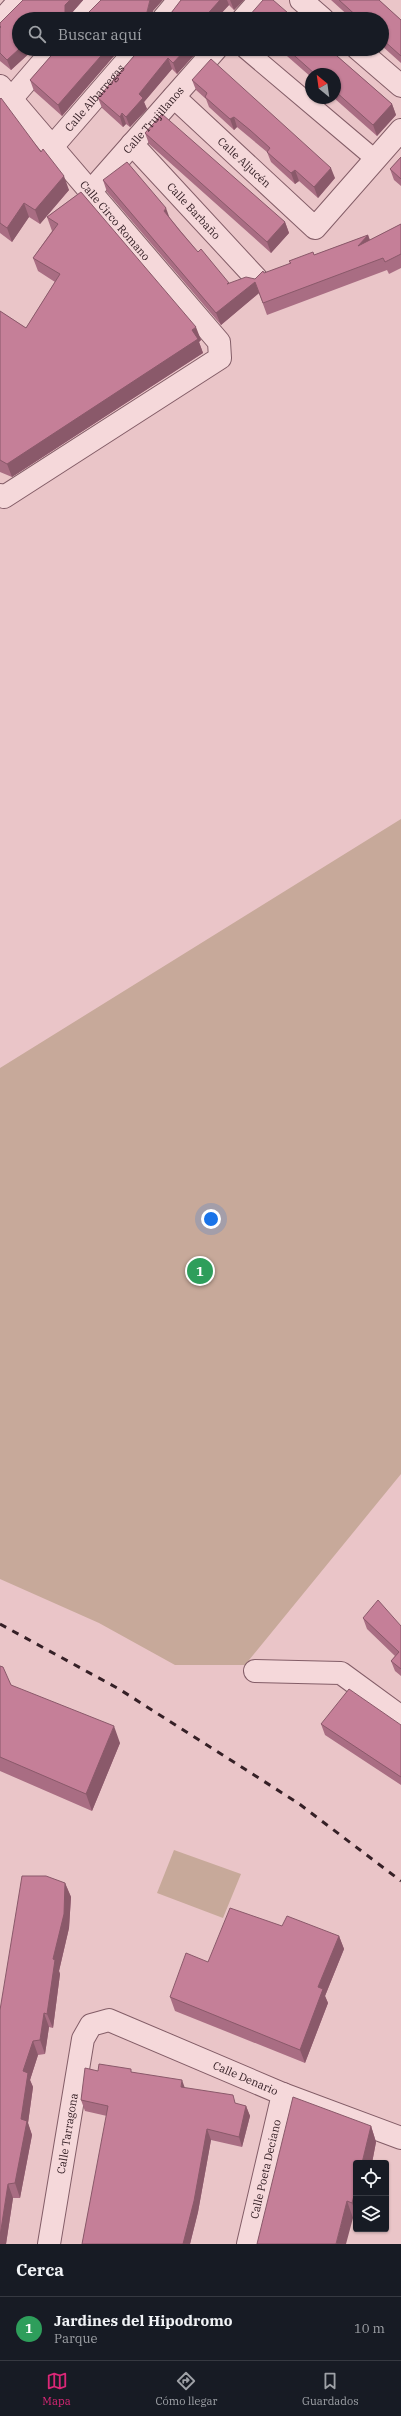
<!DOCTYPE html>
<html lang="es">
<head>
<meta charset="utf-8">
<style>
	:root { --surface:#171b24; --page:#20242c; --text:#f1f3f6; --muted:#9ea1a6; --line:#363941; --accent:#db2777 }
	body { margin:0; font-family:"IBM Plex Serif",serif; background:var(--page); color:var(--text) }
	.controls { position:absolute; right:12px; bottom:12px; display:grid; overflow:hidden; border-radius:4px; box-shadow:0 1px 3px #0004 }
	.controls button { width:36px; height:36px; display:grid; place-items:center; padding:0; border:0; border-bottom:1px solid var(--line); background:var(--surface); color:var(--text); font:20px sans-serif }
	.compass { position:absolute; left:305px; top:68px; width:36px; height:36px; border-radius:50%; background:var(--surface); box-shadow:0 1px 3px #0004; rotate:331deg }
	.you { position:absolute; left:211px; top:1219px; width:14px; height:14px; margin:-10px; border:3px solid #fff; border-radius:50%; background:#1a73e8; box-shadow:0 0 0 6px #1a73e833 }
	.badge { display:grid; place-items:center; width:26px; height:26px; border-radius:50%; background:var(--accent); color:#fff; font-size:13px; font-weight:700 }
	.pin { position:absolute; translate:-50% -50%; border:2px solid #fff; box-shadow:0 1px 4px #0006 }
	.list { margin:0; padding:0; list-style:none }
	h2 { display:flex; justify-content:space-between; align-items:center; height:52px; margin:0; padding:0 16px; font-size:17px }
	h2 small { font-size:13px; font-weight:400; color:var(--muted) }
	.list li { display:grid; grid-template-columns:26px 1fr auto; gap:12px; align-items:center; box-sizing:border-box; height:64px; padding:0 16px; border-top:1px solid var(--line) }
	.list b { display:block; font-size:15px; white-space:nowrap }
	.list p { margin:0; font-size:13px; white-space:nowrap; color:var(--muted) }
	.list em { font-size:13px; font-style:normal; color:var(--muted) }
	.icon { flex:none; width:22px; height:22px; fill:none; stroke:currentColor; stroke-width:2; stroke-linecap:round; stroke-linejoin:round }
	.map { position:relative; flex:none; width:401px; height:2244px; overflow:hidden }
	.search { position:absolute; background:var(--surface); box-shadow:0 1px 3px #0004; left:12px; right:12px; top:12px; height:44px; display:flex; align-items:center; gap:10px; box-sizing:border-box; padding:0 14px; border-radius:22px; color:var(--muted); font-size:15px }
	.sheet { height:116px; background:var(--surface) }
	nav { display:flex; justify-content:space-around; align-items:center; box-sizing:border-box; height:56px; border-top:1px solid var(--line); background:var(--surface); font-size:11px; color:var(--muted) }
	nav a { display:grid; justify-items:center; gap:2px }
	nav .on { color:var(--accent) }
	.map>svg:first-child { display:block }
	.green { fill:#c7a99a }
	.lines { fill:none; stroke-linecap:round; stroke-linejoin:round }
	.pedestrian-casing { stroke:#835d67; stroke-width:20 }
	.minor-casing { stroke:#835d67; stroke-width:24 }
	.pedestrian { stroke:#f5d8da; stroke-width:18 }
	.minor { stroke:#f5d8da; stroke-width:22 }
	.rail { stroke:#352026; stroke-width:3; stroke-dasharray:7 7; stroke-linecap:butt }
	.wall { fill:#a96d83 }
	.shaded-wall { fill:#8a596a }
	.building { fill:#c57f98; stroke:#8a596a }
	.labels { text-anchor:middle; stroke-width:4; stroke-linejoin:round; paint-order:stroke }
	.street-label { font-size:11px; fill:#352026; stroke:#f2d4d6 }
</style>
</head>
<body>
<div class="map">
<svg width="401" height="2244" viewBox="0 0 401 2244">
	<rect width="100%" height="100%" fill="#eac5c8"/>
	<path class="green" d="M401,819V1474L245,1665H175L99,1623L0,1579V1068Z
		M174,1850L241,1874L223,1918L157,1893Z"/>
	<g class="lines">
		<defs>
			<path id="pedestrian" d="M245,49L375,159"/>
			<g id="minor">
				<path d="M301,0L323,19"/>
				<path d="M81,19L98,0"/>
				<path d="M163,19L179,0"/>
				<path d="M243,19L260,0"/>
				<path d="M0,22L20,0"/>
				<path d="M358,49L401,86"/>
				<path id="s1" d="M0,86L219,342L220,358L4,497L0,495"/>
				<path id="s2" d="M174,97L315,228L401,130"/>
				<path d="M11,99L54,49"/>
				<path id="s3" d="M132,144L256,278"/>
				<path id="s4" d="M52,147L137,49"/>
				<path id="s5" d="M90,192L216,49"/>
				<path d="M255,1671L341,1673L401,1717"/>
				<path id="s6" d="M49,2244L83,2039L91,2025L109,2020L283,2094L401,2138"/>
				<path id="s7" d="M248,2244L283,2094"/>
			</g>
		</defs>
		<use href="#pedestrian" class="pedestrian-casing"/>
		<use href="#minor" class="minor-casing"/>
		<use href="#pedestrian" class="pedestrian"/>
		<use href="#minor" class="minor"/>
		<path class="rail" d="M0,1624L119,1689L298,1803L401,1881"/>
	</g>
	<path class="wall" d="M23,0H83L69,16V18L75,19H19V49H34L11,70L0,61V23Z
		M181,0H244L234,10L229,5L216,19H161L168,17Z
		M331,0H379L401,20V63L382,46V19H352Z
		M57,49H120L62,116L34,91L30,80Z
		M140,49L196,53L177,74L172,69L144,102L147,109L130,127L126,124L123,127L102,108L98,98Z
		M279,49H329L392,104L396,115L377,136L334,98H335V74H311V77Z
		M192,80L335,178L318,198L299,181L295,184L271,162L267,152L237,127L234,130L209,107L206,99L196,90Z
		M0,99L69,190L40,224L29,217L12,242L0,233Z
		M145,133L285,222L289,233L271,253L149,144Z
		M401,157V186L394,180L390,169Z
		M103,180L169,217L198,252L229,284L255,279L264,273L290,264L289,261L314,255L368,235L370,240L401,224V268L389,274L387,270L267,315L259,293L221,325L107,192Z
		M81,192L201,340L199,342L203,353L12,477L0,472V311L26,328L55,282L38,271L33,258L52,231L47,217Z
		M363,1618L401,1626V1676L395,1671L391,1661L395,1656L367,1629Z
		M0,1666L11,1685L120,1743L92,1811L0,1771Z
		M321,1724L401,1725V1785L325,1735Z
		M65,1883L71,1897L69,1928L59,1971L60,1974L53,2028L49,2027L45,2054L38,2055L30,2080L33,2087L28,2123L32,2135L20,2198H13L6,2244H0V2010Z
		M282,1926L339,1936L344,1949L325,1996L328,2003L305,2063L175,2011L170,1997L208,1962Z
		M98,2071L132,2072L185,2088L236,2104L246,2106L250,2116L242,2147L211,2140L198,2212L190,2244H82L107,2116L85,2111L81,2100Z
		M371,2126L376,2142L372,2163H356V2218H353L257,2244Z"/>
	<path class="shaded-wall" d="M70,0H83L69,16V19L65,13V5Z
		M150,0H163L153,11L152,19L147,12Z
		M220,0H227L229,5L216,19H203Z
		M230,0H244L234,10Z
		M19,49H34L11,70L7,60Z
		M107,49H120L62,116L58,105Z
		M186,49H195L196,53L177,74L173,63Z
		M168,58L172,69L144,102L147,109L130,127L126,117L139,94Z
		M392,104L396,115L377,136L373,125Z
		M122,113L126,124L123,127L120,117Z
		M234,117L237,127L234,130L230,119Z
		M331,168L335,178L318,198L314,187Z
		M295,170L299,181L295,184L291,173Z
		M64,176L69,190L40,224L35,210Z
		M24,203L29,217L12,242L7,228Z
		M166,208L170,219L164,211Z
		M285,222L289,233L271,253L267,242Z
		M368,235L372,247L358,246Z
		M255,282L259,293L221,325L216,313Z
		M196,327L201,340L199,342L203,353L12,477L7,464Z
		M114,1726L120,1743L92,1811L86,1794Z
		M65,1883L71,1897L69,1928L59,1971L60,1974L53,2028L47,2014L53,1959Z
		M339,1936L344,1949L325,1996L328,2003L305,2063L300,2050L318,1987Z
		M44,2013L49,2027L45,2054L40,2040Z
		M33,2041L38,2055L30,2080L33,2087L28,2123L32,2135L20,2198L15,2183L23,2071Z
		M182,2080L186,2091L181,2087Z
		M246,2106L250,2116L242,2147L239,2137Z
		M371,2126L376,2142L372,2163H362Z
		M207,2129L211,2140L198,2212L190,2244H183Z
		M8,2184L13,2198L6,2244H0V2236Z
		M356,2188V2213L352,2203Z
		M347,2201L353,2218L346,2244H336Z"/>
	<path class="building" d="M23,0H70L65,5V13L69,18L75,19H19V49L7,60L0,53V28L1,27L0,26V23Z
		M101,0H150L147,12L155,19H82Z
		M181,0H220L203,19H161L168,17Z
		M263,0H273L295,19H253L249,16Z
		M339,0H379L401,20V56L382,39V19H360Z
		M57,49H107L58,105L30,80Z
		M140,49H186L173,63L168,58L139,94L143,98L126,117L122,113L120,117L98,98Z
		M287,49H329L392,104L373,125L335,91V74H315Z
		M211,59L331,168L314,187L295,170L291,173L267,152L270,148L250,130L234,117L230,119L205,97L207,93L192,80Z
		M1,98L41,152L43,149L64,176L35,210L24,203L7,228L0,223V99Z
		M162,114L285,222L267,242L145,133Z
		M401,157V179L390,169Z
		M127,162L166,208L164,211L180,231L198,252L201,249L229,283L227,284L246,277L255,279L263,271L264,273L291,263L289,261L313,252L314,255L368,235L358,246L401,224V254L385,262L383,258L263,303L255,282L216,313L103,180Z
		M81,192L196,327L192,330L198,339L7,464L0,460V311L26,328L60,274L33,258L58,224L47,217Z
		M378,1600L401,1626V1669L391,1661L399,1652L363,1618Z
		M0,1666L3,1667L11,1685L114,1726L86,1794L0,1757Z
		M349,1689L401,1725V1777L321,1724Z
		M22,1876H46L65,1883L64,1914L53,1959L55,1960L47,2014L44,2013L40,2040L33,2041L23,2071L28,2073L21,2119L27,2121L15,2183L8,2184L0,2236V2010Z
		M230,1908L282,1926L287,1916L339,1936L318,1987L323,1989L300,2050L170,1997L186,1953L208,1962Z
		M99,2064L131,2069V2072L182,2080L181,2087L233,2095L235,2103L246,2106L239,2137L207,2129L194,2201L183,2244H82L108,2106L81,2100L85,2068L98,2071Z
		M293,2097L371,2126L362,2163H356V2188L352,2203L347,2201L336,2244H257Z"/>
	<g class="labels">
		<g class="street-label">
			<text dy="4" stroke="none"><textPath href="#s4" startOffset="65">Calle Albarregas</textPath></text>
			<text dy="4" stroke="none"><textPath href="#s5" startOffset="96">Calle Trujillanos</textPath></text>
			<text dy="4" stroke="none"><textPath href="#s2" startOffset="96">Calle Aljucén</textPath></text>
			<text dy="4" stroke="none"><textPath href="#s3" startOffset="91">Calle Barbaño</textPath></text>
			<text dy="4" stroke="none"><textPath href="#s1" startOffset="177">Calle Circo Romano</textPath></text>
			<text dy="4" stroke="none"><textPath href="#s6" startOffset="391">Calle Denario</textPath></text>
			<text dy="4" stroke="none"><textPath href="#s6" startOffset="112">Calle Tarragona</textPath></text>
			<text dy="4" stroke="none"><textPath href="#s7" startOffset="77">Calle Poeta Deciano</textPath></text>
		</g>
	</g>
</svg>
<div class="controls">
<button><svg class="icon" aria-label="locate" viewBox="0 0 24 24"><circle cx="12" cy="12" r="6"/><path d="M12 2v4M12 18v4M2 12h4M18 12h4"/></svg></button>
<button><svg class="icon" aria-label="layers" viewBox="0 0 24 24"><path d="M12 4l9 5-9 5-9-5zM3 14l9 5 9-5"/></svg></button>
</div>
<svg class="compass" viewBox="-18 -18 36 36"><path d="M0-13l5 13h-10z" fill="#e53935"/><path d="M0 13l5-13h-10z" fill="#9ea1a6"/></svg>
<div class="you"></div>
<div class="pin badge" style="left:200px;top:1271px;background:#2e9e5b">1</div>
<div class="search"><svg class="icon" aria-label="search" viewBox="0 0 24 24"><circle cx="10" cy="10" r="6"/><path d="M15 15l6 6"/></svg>Buscar aquí</div>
</div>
<section class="sheet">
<h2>Cerca<small></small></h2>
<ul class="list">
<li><span class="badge" style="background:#2e9e5b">1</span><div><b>Jardines del Hipodromo</b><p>Parque</p></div><em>10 m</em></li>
</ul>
</section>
<nav>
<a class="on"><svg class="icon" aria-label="map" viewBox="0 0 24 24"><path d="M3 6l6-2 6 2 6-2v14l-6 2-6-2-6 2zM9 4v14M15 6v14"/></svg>Mapa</a>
<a><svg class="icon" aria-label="directions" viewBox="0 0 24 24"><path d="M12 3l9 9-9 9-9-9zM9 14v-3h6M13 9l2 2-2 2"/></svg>Cómo llegar</a>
<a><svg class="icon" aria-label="saved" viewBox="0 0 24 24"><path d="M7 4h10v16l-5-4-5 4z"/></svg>Guardados</a>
</nav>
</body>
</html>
